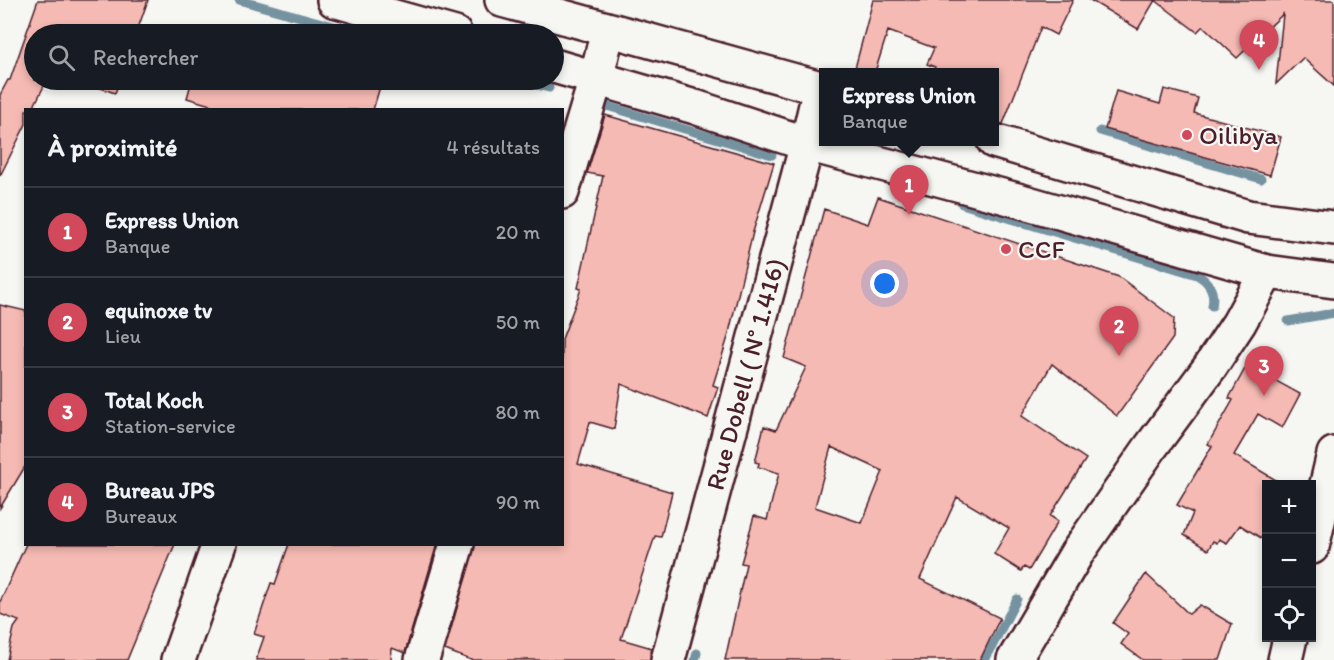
<!DOCTYPE html>
<html lang="fr">
<head>
<meta charset="utf-8">
<style>
	:root { --surface:#171b24; --page:#242831; --text:#f1f3f6; --muted:#9ea1a6; --line:#363941; --accent:#d1495b }
	body { margin:0; font-family:Itim,sans-serif; background:var(--page); color:var(--text) }
	.controls { position:absolute; right:18px; bottom:18px; display:grid; overflow:hidden; border-radius:0px; box-shadow:0 3px 9px #0003 }
	.controls button { width:54px; height:54px; display:grid; place-items:center; padding:0; border:0; border-bottom:2px solid var(--line); background:var(--surface); color:var(--text); font:30px sans-serif }
	.you { position:absolute; left:885px; top:284px; width:21px; height:21px; margin:-15px; border:4px solid #fff; border-radius:50%; background:#1a73e8; box-shadow:0 0 0 9px #1a73e833 }
	.badge { display:grid; place-items:center; width:39px; height:39px; border-radius:50%; background:var(--accent); color:#fff; font-size:20px; font-weight:700 }
	.pin { position:absolute; translate:-50% -50px; filter:drop-shadow(0 2px 3px #0008) }
	.pin::after { content:''; position:absolute; top:32px; width:21px; height:18px; background:inherit; clip-path:polygon(0 0,100% 0,50% 100%) }
	.popup { position:absolute; left:819px; top:68px; width:180px; height:78px; box-sizing:border-box; display:grid; place-content:center; border-radius:0px; background:var(--surface); filter:drop-shadow(0 2px 4px #0005); font-size:20px; white-space:nowrap; color:var(--muted) }
	.popup b { font-size:22px; color:var(--text) }
	.popup::after { content:''; position:absolute; left:50%; top:100%; margin-left:-12px; border:12px solid transparent; border-top-color:var(--surface) }
	.list { margin:0; padding:0; list-style:none }
	h2 { display:flex; justify-content:space-between; align-items:center; height:78px; margin:0; padding:0 24px; font-size:26px }
	h2 small { font-size:20px; font-weight:400; color:var(--muted) }
	.list li { display:grid; grid-template-columns:39px 1fr auto; gap:18px; align-items:center; box-sizing:border-box; height:90px; padding:0 24px; border-top:2px solid var(--line) }
	.list b { display:block; font-size:22px; white-space:nowrap }
	.list p { margin:0; font-size:20px; white-space:nowrap; color:var(--muted) }
	.list em { font-size:20px; font-style:normal; color:var(--muted) }
	.icon { flex:none; width:33px; height:33px; fill:none; stroke:currentColor; stroke-width:2; stroke-linecap:round; stroke-linejoin:round }
	.map { position:relative; flex:none; width:1334px; height:660px; overflow:hidden }
	.search { position:absolute; background:var(--surface); box-shadow:0 3px 9px #0003; left:24px; top:24px; width:540px; height:66px; display:flex; align-items:center; gap:15px; box-sizing:border-box; padding:0 21px; border-radius:33px; color:var(--muted); font-size:22px }
	.panel { position:absolute; background:var(--surface); box-shadow:0 3px 9px #0003; left:24px; top:108px; width:540px; height:438px; border-radius:0px }
	.map>svg:first-child { display:block }
	.lines { fill:none; stroke-linecap:round; stroke-linejoin:round }
	.stream { stroke:#7592a1; stroke-width:9 }
	.building { fill:#f5bab3; stroke:#4a1f2b; stroke-width:1.5; fill-rule:evenodd }
	.minor-casing { stroke:#4a1f2b; stroke-width:38 }
	.major-casing { stroke:#4a1f2b; stroke-width:38 }
	.minor { stroke:#f6f6f2; stroke-width:33 }
	.major { stroke:#f6f6f2; stroke-width:33 }
	.poi-dot { fill:#d1495b; stroke:#f6f6f2; stroke-width:2 }
	.labels { text-anchor:middle; stroke-width:4.5; stroke-linejoin:round; paint-order:stroke }
	.poi-label { font-size:26px; fill:#4a1f2b; stroke:#f6f6f2; text-anchor:start }
	.street-label { font-size:26px; fill:#4a1f2b; stroke:#f6f6f2 }
</style>
</head>
<body>
<div class="map">
<svg width="1334" height="660" viewBox="0 0 1334 660">
	<rect width="100%" height="100%" fill="#f6f6f2"/>
	<filter id="ink" filterUnits="userSpaceOnUse"><feTurbulence type="fractalNoise" baseFrequency=".0167" numOctaves="2"/><feDisplacementMap in="SourceGraphic" scale="12" xChannelSelector="R" yChannelSelector="G"/><feConvolveMatrix kernelMatrix="1 2 1 2 8 2 1 2 1" color-interpolation-filters="sRGB"/></filter>
	<g filter="url(#ink)">
		<g class="lines">
			<path class="stream" d="M239,0L362,34
				M518,80L549,88
				M600,104L772,155
				M1100,131L1261,179
				M962,204L1197,275C1210,282 1215,292 1212,306
				M1288,321L1334,313
				M695,660L697,653
				M985,660L1017,599"/>
		</g>
		<path class="building" d="M38,0H148L136,34H34V80H47L32,110H26V124L0,176V95L8,80H10Z
			M873,0H1073L1056,35L1041,27L1003,124L994,123V72H933L935,67L927,64L934,48L888,31L875,72H854Z
			M1090,0H1334V86L1303,58L1276,84L1283,14L1237,58L1203,26L1197,32L1155,0L1138,29Z
			M78,80H120L115,93Z
			M192,80H382L373,110H227L187,98Z
			M1164,89L1198,98L1194,113L1281,137L1270,175L1105,129L1116,91L1160,104Z
			M605,115L774,163L753,232L728,337L713,385L718,387L708,418L621,384L614,429L590,422L578,464L672,492L661,537L655,536L621,639L652,648L650,660H471L445,650L475,544H562V339L581,289L578,288L603,176L587,173Z
			M878,197L1119,277L1174,318L1173,338L1117,416L1052,364L1022,416L1086,459L1050,516L1058,521L1029,570L1024,567L1021,571L994,554L1009,528L957,497L920,579L1000,618L980,660H725L746,564L741,563L754,516L767,520L779,473L758,467L759,463L755,462L764,426L776,430L806,367L784,358L824,209L868,224ZM831,447L883,471L862,523L815,507Z
			M0,305L26,311V465L0,508Z
			M1247,365L1300,394L1282,428L1258,414L1234,455L1276,480L1273,484H1266V541L1240,525L1227,543L1219,539L1217,543L1213,541L1208,550L1184,535L1193,513L1177,505L1212,446L1208,444L1233,400L1229,398Z
			M26,544H175L127,660H7L14,628L19,621L0,614V602Z
			M289,544H437L405,653L392,648L391,660H256L264,637L254,634L271,583L275,584Z
			M1146,574L1189,614L1200,605L1232,624L1220,660H1143L1121,644L1128,634L1113,623Z"/>
		<g class="lines">
			<defs>
				<g id="minor">
					<path d="M562,192L596,79L608,30"/>
					<path d="M1312,547L1334,454"/>
					<path d="M178,660L219,544"/>
					<path d="M422,660L457,544"/>
					<path id="s1" d="M668,660L807,144L820,88"/>
					<path d="M1014,660L1077,553L1150,448L1210,367L1239,323L1267,272"/>
					<path d="M1285,660L1290,638"/>
				</g>
				<path id="major" d="M334,0L455,34
					M502,0L824,89
					M554,66L695,107L807,144L1021,201L1267,272L1334,281
					M994,141L1248,217L1334,228"/>
			</defs>
			<use href="#minor" class="minor-casing"/>
			<use href="#major" class="major-casing"/>
			<use href="#minor" class="minor"/>
			<use href="#major" class="major"/>
		</g>
	</g>
	<g class="poi-dot">
		<circle cx="1187" cy="135" r="6"/>
		<circle cx="1006" cy="249" r="6"/>
	</g>
	<g class="labels">
		<g class="poi-label">
			<text x="1199" y="144">Oilibya</text>
			<text x="1018" y="258">CCF</text>
		</g>
		<g class="street-label">
			<text dy="9" stroke="none"><textPath href="#s1" startOffset="296">Rue Dobell ( N° 1.416)</textPath></text>
		</g>
	</g>
</svg>
<div class="controls">
<button>+</button>
<button>−</button>
<button><svg class="icon" aria-label="locate" viewBox="0 0 24 24"><circle cx="12" cy="12" r="6"/><path d="M12 2v4M12 18v4M2 12h4M18 12h4"/></svg></button>
</div>
<div class="you"></div>
<div class="pin badge" style="left:909px;top:215px">1</div>
<div class="popup"><b>Express Union</b>Banque</div>
<div class="pin badge" style="left:1119px;top:356px">2</div>
<div class="pin badge" style="left:1264px;top:396px">3</div>
<div class="pin badge" style="left:1259px;top:70px">4</div>
<div class="search"><svg class="icon" aria-label="search" viewBox="0 0 24 24"><circle cx="10" cy="10" r="6"/><path d="M15 15l6 6"/></svg>Rechercher</div>
<section class="panel">
<h2>À proximité<small>4 résultats</small></h2>
<ul class="list">
<li><span class="badge">1</span><div><b>Express Union</b><p>Banque</p></div><em>20 m</em></li>
<li><span class="badge">2</span><div><b>equinoxe tv</b><p>Lieu</p></div><em>50 m</em></li>
<li><span class="badge">3</span><div><b>Total Koch</b><p>Station-service</p></div><em>80 m</em></li>
<li><span class="badge">4</span><div><b>Bureau JPS</b><p>Bureaux</p></div><em>90 m</em></li>
</ul>
</section>
</div>
</body>
</html>
